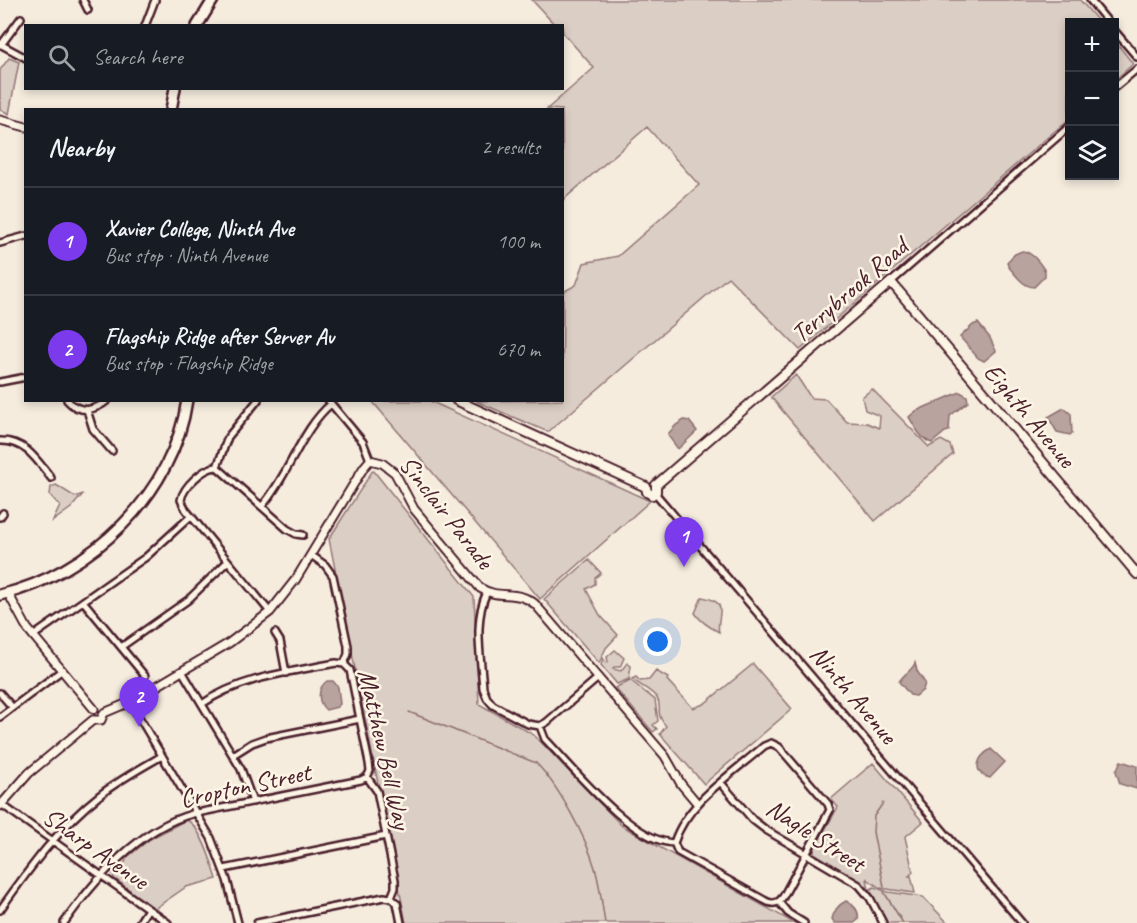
<!DOCTYPE html>
<html lang="en">
<head>
<meta charset="utf-8">
<style>
	:root { --surface:#171b24; --page:#20242c; --text:#f1f3f6; --muted:#9ea1a6; --line:#363941; --accent:#7c3aed }
	body { margin:0; font-family:Caveat,sans-serif; background:var(--page); color:var(--text) }
	.controls { position:absolute; right:18px; top:18px; display:grid; overflow:hidden; border-radius:0px; box-shadow:0 3px 9px #0003 }
	.controls button { width:54px; height:54px; display:grid; place-items:center; padding:0; border:0; border-bottom:2px solid var(--line); background:var(--surface); color:var(--text); font:30px sans-serif }
	.you { position:absolute; left:658px; top:642px; width:21px; height:21px; margin:-15px; border:4px solid #fff; border-radius:50%; background:#1a73e8; box-shadow:0 0 0 9px #1a73e833 }
	.badge { display:grid; place-items:center; width:39px; height:39px; border-radius:50%; background:var(--accent); color:#fff; font-size:20px; font-weight:700 }
	.pin { position:absolute; translate:-50% -50px; filter:drop-shadow(0 2px 3px #0008) }
	.pin::after { content:''; position:absolute; top:32px; width:21px; height:18px; background:inherit; clip-path:polygon(0 0,100% 0,50% 100%) }
	.list { margin:0; padding:0; list-style:none }
	h2 { display:flex; justify-content:space-between; align-items:center; height:78px; margin:0; padding:0 24px; font-size:26px }
	h2 small { font-size:20px; font-weight:400; color:var(--muted) }
	.list li { display:grid; grid-template-columns:39px 1fr auto; gap:18px; align-items:center; box-sizing:border-box; height:108px; padding:0 24px; border-top:2px solid var(--line) }
	.list b { display:block; font-size:22px; white-space:nowrap }
	.list p { margin:0; font-size:20px; white-space:nowrap; color:var(--muted) }
	.list em { font-size:20px; font-style:normal; color:var(--muted) }
	.icon { flex:none; width:33px; height:33px; fill:none; stroke:currentColor; stroke-width:2; stroke-linecap:round; stroke-linejoin:round }
	.map { position:relative; flex:none; width:1137px; height:923px; overflow:hidden }
	.search { position:absolute; background:var(--surface); box-shadow:0 3px 9px #0003; left:24px; top:24px; width:540px; height:66px; display:flex; align-items:center; gap:15px; box-sizing:border-box; padding:0 21px; border-radius:0px; color:var(--muted); font-size:22px }
	.panel { position:absolute; background:var(--surface); box-shadow:0 3px 9px #0003; left:24px; top:108px; width:540px; height:294px; border-radius:0px }
	.map>svg:first-child { display:block }
	.green { fill:#dbcec4; stroke:#927678; stroke-width:1.5 }
	.water { fill:#b8a39e; stroke:#8c6e70; stroke-width:1.5 }
	.lines { fill:none; stroke-linecap:round; stroke-linejoin:round }
	.stream { stroke:#8c6e70; stroke-width:1.5 }
	.minor-casing { stroke:#4a1f2b; stroke-width:10 }
	.tertiary-casing { stroke:#4a1f2b; stroke-width:11 }
	.secondary-casing { stroke:#4a1f2b; stroke-width:12 }
	.trunk-casing { stroke:#4a1f2b; stroke-width:14 }
	.minor { stroke:#fcf5e5; stroke-width:5 }
	.tertiary { stroke:#fcf5e5; stroke-width:7 }
	.secondary { stroke:#fcf5e5; stroke-width:8 }
	.trunk { stroke:#fcf5e5; stroke-width:9 }
	.labels { text-anchor:middle; stroke-width:5; stroke-linejoin:round; paint-order:stroke }
	.street-label { font-size:26px; fill:#4a1f2b; stroke:#fcf5e5 }
</style>
</head>
<body>
<div class="map">
<svg width="1137" height="923" viewBox="0 0 1137 923">
	<rect width="100%" height="100%" fill="#f5ecde"/>
	<filter id="ink" filterUnits="userSpaceOnUse"><feTurbulence type="fractalNoise" baseFrequency=".0167" numOctaves="2"/><feDisplacementMap in="SourceGraphic" scale="12" xChannelSelector="R" yChannelSelector="G"/><feConvolveMatrix kernelMatrix="1 2 1 2 8 2 1 2 1" color-interpolation-filters="sRGB"/></filter>
	<g filter="url(#ink)">
		<path class="green" d="M532,0H1080L1099,22H1070L1069,119L800,350L728,277L548,432L476,401L562,400L563,292L576,285L584,263L618,256L699,185L647,127L563,200L562,110L547,109L594,68L563,33L562,26L555,25Z
			M1115,41L1133,64L1115,80H1114Z
			M9,58L19,62L9,114L0,109V70Z
			M796,375L811,398L826,399L847,422L867,423L879,428L880,416L865,410L862,397L872,389L929,447L941,440L950,445L953,454L875,521L771,397Z
			M372,401H430L650,501L540,599Z
			M373,470L474,597L479,704L534,735L622,826L794,923H406L329,539Z
			M56,485L75,497L83,494L71,508L53,521L60,506L50,495L51,487Z
			M589,560L601,573L595,578V584L586,589L600,615L618,635L606,648L599,663L544,599Z
			M702,597C732,602 715,617 719,632C709,627 701,622 695,613Z
			M615,650L624,658L620,667H614L613,669L621,671L627,663L631,666L629,679L617,684L601,665L603,658L606,663L608,662L607,657Z
			M753,664L792,709L704,784L660,734L666,726C654,713 663,708 657,698C651,690 639,685 632,679L636,677L640,681L649,680L656,671L668,678L667,680L693,708L704,704Z
			M630,680L655,700L658,721L653,725L657,729L653,732L615,688Z
			M873,763L923,822L905,837L913,872L909,876H911L915,893L880,888L867,879L869,890L874,887L888,892L923,897L948,923H887L872,895L862,883L814,853V849L838,807L831,799Z
			M186,820C200,824 212,863 217,879L186,887L154,909L129,891L130,890L114,878L113,874L126,861L125,859L150,839Z"/>
		<path class="water" d="M1022,251C1032,251 1040,263 1045,271V276L1034,287C1023,287 1015,274 1008,266L1007,262L1015,254Z
			M978,323L990,338L996,351L984,361L978,358L960,337L973,325Z
			M960,392L967,396L968,402L950,416L949,431L945,432L932,443C921,440 915,427 909,417L916,411Z
			M1064,408L1071,414L1072,433L1070,435L1057,432L1048,417Z
			M684,420L689,421L697,431L678,449L669,437L668,434L676,425Z
			M915,663L917,671L925,683L923,690L916,696L910,695L899,682C903,674 912,671 915,663Z
			M327,681H333L338,687L340,704L337,707L326,710C317,702 317,688 327,681Z
			M991,749L1005,762L990,778C971,773 977,757 991,749Z
			M1121,761L1137,766V789L1120,784L1116,771Z
			M846,901C854,905 860,911 858,920L854,923H835L832,919C834,910 838,905 846,901Z"/>
		<g class="lines">
			<path class="stream" d="M409,712L536,763C558,785 586,837 595,868C600,885 602,905 605,923
				M883,803L874,816L873,832L884,887
				M884,892L903,923"/>
			<defs>
				<path id="minor" d="M83,0L88,10
					M1090,0L1108,22
					M145,26L155,0
					M1114,30L1137,57
					M0,44L26,58
					M1,45L21,18
					M1114,88L1137,69
					M0,243L26,236
					M891,282L1070,126
					M0,382L26,377
					M67,400C79,414 95,411 108,400
					M258,400L228,437L217,467C204,467 183,487 181,500L186,510L270,612
					M328,400L363,442L370,460
					M87,410L93,429L112,451
					M0,441C25,440 37,460 51,478
					M217,467L287,529L296,534L303,535
					M655,493L1022,923
					M262,506C288,477 302,428 331,404
					M0,517L3,513
					M311,555L325,565L333,576L348,646V654L344,664L350,670L369,763L370,771L367,777L377,791L395,880V888L391,898L397,903L401,923
					M487,592C473,621 481,657 483,688L487,698L493,705L528,724L540,726L547,722L598,678
					M83,601L145,676
					M275,633L280,641L286,673
					M33,636L146,557L191,516
					M121,647L188,600L228,561
					M182,671L241,769L253,802
					M0,693L12,707
					M130,702L211,838L227,880L238,923
					M202,704C241,677 290,672 336,663L344,664
					M0,717L61,671
					M540,726L545,739C574,769 632,842 674,843
					M771,743L779,747L828,804L830,810L783,897C778,904 772,905 764,900L678,852L674,843C686,803 733,773 764,746Z
					M233,755L252,743L266,738L360,719
					M721,783L753,820L766,830L859,885L870,898L883,923
					M1,804L168,923
					M224,869L386,836
					M779,902L788,913L804,923
					M0,910C29,869 59,827 100,795C119,780 141,768 162,756
					M64,923C95,879 138,829 192,814L361,780L367,777
					M139,923L148,909
					M257,923L384,897L391,898"/>
				<path id="tertiary" d="M0,120L26,127
					M8,593L27,628L94,709
					M104,713L130,702L229,643L270,612L296,579L364,467L370,460L382,463L395,473L414,509L480,588C499,600 517,589 535,604L665,756L681,784L697,803
					M93,720H101L104,713
					M0,806L29,773L93,720"/>
				<path id="secondary" d="M456,400L646,487
					M656,485L891,282L1137,574
					M646,487L647,492L652,495L656,492V485"/>
				<path id="trunk" d="M197,26L213,0
					M171,110L175,88
					M0,595C90,574 174,494 187,400"/>
			</defs>
			<use href="#minor" class="minor-casing"/>
			<use href="#tertiary" class="tertiary-casing"/>
			<use href="#secondary" class="secondary-casing"/>
			<use href="#trunk" class="trunk-casing"/>
			<use href="#minor" class="minor"/>
			<use href="#tertiary" class="tertiary"/>
			<use href="#secondary" class="secondary"/>
			<use href="#trunk" class="trunk"/>
		</g>
	</g>
	<g class="labels">
		<g class="street-label">
			<text transform="translate(849 290) rotate(-41)" y="9">Terrybrook Road</text>
			<text transform="translate(1030 415) rotate(50)" y="9">Eighth Avenue</text>
			<text transform="translate(447 512) rotate(52)" y="9">Sinclair Parade</text>
			<text transform="translate(854 694) rotate(50)" y="9">Ninth Avenue</text>
			<text transform="translate(385 749) rotate(77)" y="9">Matthew Bell Way</text>
			<text transform="translate(245 785) rotate(-12)" y="9">Cropton Street</text>
			<text transform="translate(816 835) rotate(33)" y="9">Nagle Street</text>
			<text transform="translate(96 848) rotate(35)" y="9">Sharp Avenue</text>
		</g>
	</g>
</svg>
<div class="controls">
<button>+</button>
<button>−</button>
<button><svg class="icon" aria-label="layers" viewBox="0 0 24 24"><path d="M12 4l9 5-9 5-9-5zM3 14l9 5 9-5"/></svg></button>
</div>
<div class="you"></div>
<div class="pin badge" style="left:684px;top:567px">1</div>
<div class="pin badge" style="left:139px;top:727px">2</div>
<div class="search"><svg class="icon" aria-label="search" viewBox="0 0 24 24"><circle cx="10" cy="10" r="6"/><path d="M15 15l6 6"/></svg>Search here</div>
<section class="panel">
<h2>Nearby<small>2 results</small></h2>
<ul class="list">
<li><span class="badge">1</span><div><b>Xavier College, Ninth Ave</b><p>Bus stop · Ninth Avenue</p></div><em>100 m</em></li>
<li><span class="badge">2</span><div><b>Flagship Ridge after Server Av</b><p>Bus stop · Flagship Ridge</p></div><em>670 m</em></li>
</ul>
</section>
</div>
</body>
</html>
